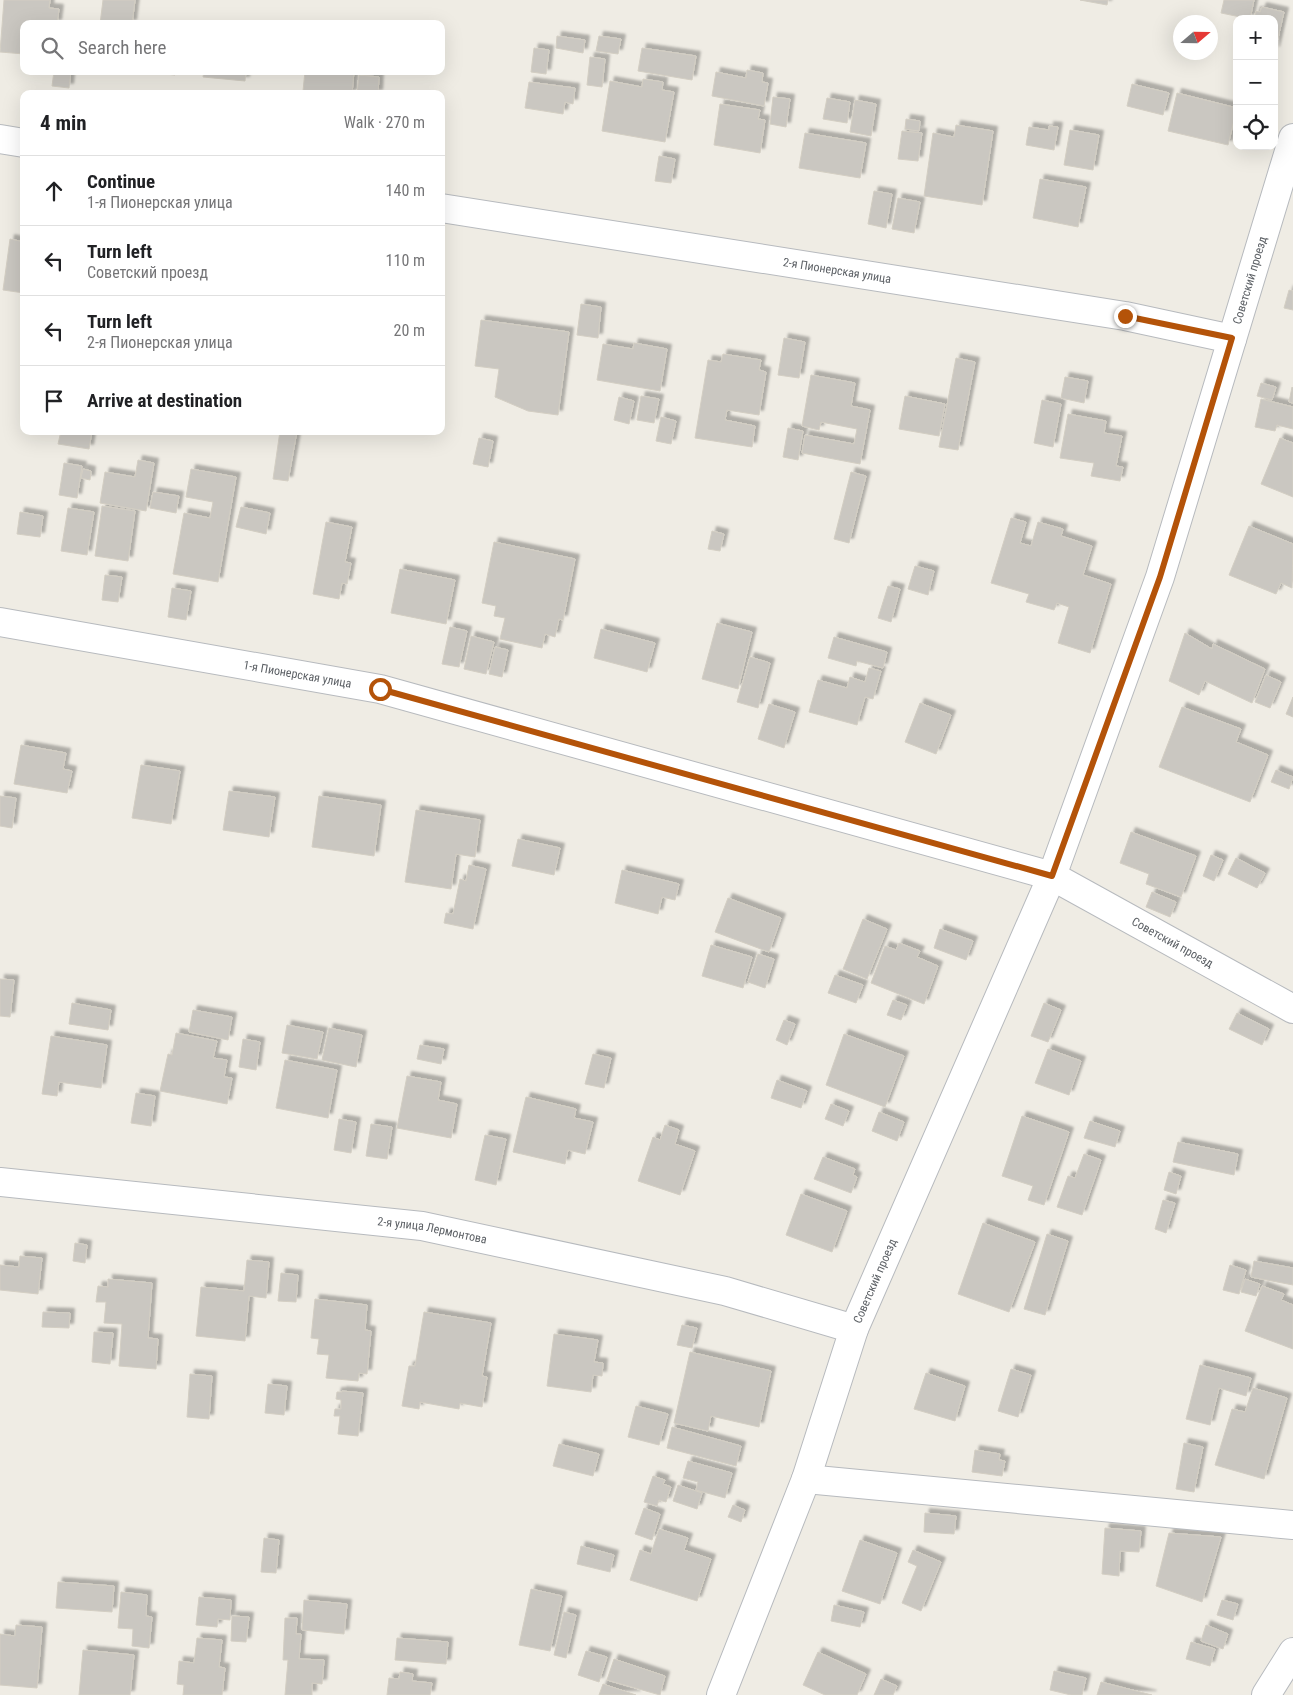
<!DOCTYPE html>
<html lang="en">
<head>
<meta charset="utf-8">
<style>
	:root { --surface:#fff; --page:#f6f6f6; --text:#202124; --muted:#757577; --line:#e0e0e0 }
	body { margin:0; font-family:"Roboto Condensed",sans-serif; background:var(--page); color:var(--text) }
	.controls { position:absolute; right:15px; top:15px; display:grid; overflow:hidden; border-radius:10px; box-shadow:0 5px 20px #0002 }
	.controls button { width:45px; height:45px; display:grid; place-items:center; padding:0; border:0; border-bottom:1px solid var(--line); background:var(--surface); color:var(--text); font:25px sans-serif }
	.compass { position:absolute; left:1173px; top:15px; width:45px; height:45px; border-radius:50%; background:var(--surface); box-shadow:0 5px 20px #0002; rotate:70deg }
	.stop { position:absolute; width:15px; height:15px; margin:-11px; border:4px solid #b45309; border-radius:50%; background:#fff }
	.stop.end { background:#b45309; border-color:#fff; box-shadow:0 1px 5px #0008 }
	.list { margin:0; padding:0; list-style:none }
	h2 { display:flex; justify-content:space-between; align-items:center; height:65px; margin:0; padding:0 20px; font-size:21px }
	h2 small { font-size:16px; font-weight:400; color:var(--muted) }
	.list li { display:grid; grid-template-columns:32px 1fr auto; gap:15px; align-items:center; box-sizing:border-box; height:70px; padding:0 20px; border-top:1px solid var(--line) }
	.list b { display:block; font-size:19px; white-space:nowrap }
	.list p { margin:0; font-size:16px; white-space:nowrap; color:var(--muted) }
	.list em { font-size:16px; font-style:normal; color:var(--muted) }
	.icon { flex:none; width:28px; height:28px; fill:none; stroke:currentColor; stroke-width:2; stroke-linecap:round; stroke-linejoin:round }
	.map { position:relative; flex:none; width:1293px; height:1695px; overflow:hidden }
	.search { position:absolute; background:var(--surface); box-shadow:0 5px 20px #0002; left:20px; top:20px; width:425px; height:55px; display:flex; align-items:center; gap:12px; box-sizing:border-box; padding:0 18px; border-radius:10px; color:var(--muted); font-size:19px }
	.panel { position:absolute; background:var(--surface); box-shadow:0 5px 20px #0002; left:20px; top:90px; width:425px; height:345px; border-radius:10px }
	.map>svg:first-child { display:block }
	.building { fill:#cac7c1; stroke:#d3cec3; filter:url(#shadow) }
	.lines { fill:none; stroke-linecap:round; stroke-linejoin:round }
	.minor-casing { stroke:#b7babe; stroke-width:30 }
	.minor { stroke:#fff; stroke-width:28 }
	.route { stroke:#b45309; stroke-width:6 }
	.labels { text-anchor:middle; stroke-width:4; stroke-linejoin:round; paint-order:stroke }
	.street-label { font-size:12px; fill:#5c6065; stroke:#fff }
</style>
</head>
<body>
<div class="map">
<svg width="1293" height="1695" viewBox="0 0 1293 1695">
	<defs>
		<filter id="shadow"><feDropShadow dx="4.5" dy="-4.5" stdDeviation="1" flood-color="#0004"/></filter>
	</defs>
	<rect width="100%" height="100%" fill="#efece4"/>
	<path class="building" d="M4,0H50L49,8L59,9L57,24H24V54L0,52Z
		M103,0H135L132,24H100Z
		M1080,0H1108L1107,5Z
		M1224,0H1254L1250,19L1221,13Z
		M1262,7L1284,12L1275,51L1274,19H1254L1256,11L1260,12Z
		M557,36L585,40L583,53L556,48Z
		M599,36L621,39L618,54L596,51Z
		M534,48L549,50L546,74L531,72Z
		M642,48L696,56L692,80L638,71Z
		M590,57L605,59L602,87L587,85Z
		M747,70L763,73L762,82L768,83L764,106L712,96L716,72L746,78Z
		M54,71H71L69,88L52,86Z
		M155,71H175V75L155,73Z
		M204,71H246L245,81L203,77Z
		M305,71H354L352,94H326L303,91Z
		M359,75L379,77L378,94H357Z
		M643,79L663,82L662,90L674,92L665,142L602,131L610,81L642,87Z
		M529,82L575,88L573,104L565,102L563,114L525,108Z
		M1132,84L1169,93L1163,115L1127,106Z
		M1177,93L1237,108L1228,145L1168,131Z
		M773,97L790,99L786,127L770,124Z
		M827,98L850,102L847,123L823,119Z
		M855,100L876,104L871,136L850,132Z
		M720,104L760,110L758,119L765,120L760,153L714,145Z
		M906,119L920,121L919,131L905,129Z
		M956,125L993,131L982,205L924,196L933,133L954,137Z
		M1049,126L1058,127L1054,150L1026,145L1029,127L1049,130Z
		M1070,130L1099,135L1093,170L1064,165Z
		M902,131L922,133L918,161L898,159Z
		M805,133L866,143L860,178L799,168Z
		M659,156L675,159L671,183L655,181Z
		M1040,179L1086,187L1078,227L1033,218Z
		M874,191L892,194L886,228L868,224Z
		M898,198L920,202L914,233L892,229Z
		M10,239L24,242V293L3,290Z
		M1289,290L1293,291V310L1284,308Z
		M581,304L601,307L598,338L577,335Z
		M481,320L569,332L558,415L528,411L495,397L499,369L475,366Z
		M784,338L805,342L799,378L778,375Z
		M634,343L667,349L660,391L597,380L603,344L633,349Z
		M723,354L761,360L759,370L766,372L759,415L727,410L725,420L755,426L752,447L695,438L708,360L721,362Z
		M956,358L975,362L958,450L939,447Z
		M811,375L855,383L851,406L870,410L860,464L802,453L805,435L854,444L857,429L821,422L819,430L802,426Z
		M1065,377L1088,381L1084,403L1061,398Z
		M1261,383L1276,387L1272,400L1257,396Z
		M1292,387L1293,388V403L1289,402Z
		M641,396L659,399L654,423L637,420Z
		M905,396L945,404L939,436L899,429Z
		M619,397L634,401L629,424L614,420Z
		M1261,399L1293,407V429L1277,425L1275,431L1255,427Z
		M1042,400L1061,404L1053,447L1034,443Z
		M1068,414L1106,421L1104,433L1122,436L1116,466L1123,467L1120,481L1091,476L1094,463L1060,458Z
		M661,417L676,421L671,444L656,441Z
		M788,428L803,431L798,460L783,457Z
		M61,431H92L89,449L58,444Z
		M280,431H297L288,481L273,479Z
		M479,438L493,441L488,467L473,464Z
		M1280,438L1293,443V497L1261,484Z
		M138,460L154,463L146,511L100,503L105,472L135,477Z
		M64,463L82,466L77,498L59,495Z
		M83,469L91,471L90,480L81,478Z
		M191,469L236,477L218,582L173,574L184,513L210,518L213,502L186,497Z
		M851,472L866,476L849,543L834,539Z
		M153,492L179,496L176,513L150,508Z
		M102,506L135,511L128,561L95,556Z
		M241,507L270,513L266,534L236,527Z
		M68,508L94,512L87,555L61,551Z
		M20,512L43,516L40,537L17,534Z
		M1011,518L1026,522L1020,543L1031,546L1038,522L1063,529L1061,536L1092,546L1083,575L1111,584L1090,653L1058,643L1069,607L1057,603L1054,610L1026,602L1029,594L991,583Z
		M326,522L352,527L345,562L351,563L347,584L342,583L339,599L313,594Z
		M1249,526L1293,544L1292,588L1281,583L1276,594L1229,575Z
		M712,531L724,534L720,551L708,549Z
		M494,542L575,559L563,620L559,619L555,637L545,634L542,648L500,639L505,618L494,616L496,606L482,603Z
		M915,566L934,571L928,595L908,589Z
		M400,569L455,580L446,624L391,613Z
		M105,575L122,577L118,602L102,600Z
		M888,586L900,589L891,622L878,618Z
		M172,588L191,591L186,620L168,617Z
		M717,623L752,632L738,689L702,679Z
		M450,627L467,631L459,667L442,664Z
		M601,629L655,643L647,672L594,658Z
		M1185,633L1212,649L1213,644L1265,669L1252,703L1205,681L1199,695L1169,681Z
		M471,636L494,642L486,674L464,669Z
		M834,637L887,652L883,668L857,661L856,666L828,658Z
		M495,647L508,650L502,677L489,674Z
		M750,657L770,663L758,708L737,702Z
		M869,668L881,671L873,699L865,697L857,725L809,712L818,680L847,688L850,677L865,682Z
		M1266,675L1281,682L1270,708L1255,702Z
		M1293,697V717L1286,714Z
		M920,703L951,715L936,754L905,742Z
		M769,704L795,712L784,748L758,739Z
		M1182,707L1241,729L1236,742L1268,755L1250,802L1159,767Z
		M21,745L66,753L63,769L72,771L67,793L14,784Z
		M141,765L180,771L171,824L132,818Z
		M1276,770L1293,777L1289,789L1271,782Z
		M229,791L275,797L269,837L223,830Z
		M0,796L16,798L12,828L0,826Z
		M319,796L381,805L374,856L312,847Z
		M416,810L480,820L475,857L456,854L451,889L405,882Z
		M1131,832L1196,856L1181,897L1146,884L1149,874L1120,863Z
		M518,839L560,848L554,875L512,866Z
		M1211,855L1223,860L1214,881L1203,876Z
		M1236,858L1265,873L1257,888L1228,874Z
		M469,865L486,869L473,929L444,923L446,913L453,914L460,879L466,881Z
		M622,870L679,884L675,900L662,897L658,914L615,903Z
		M1152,892L1176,902L1170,917L1146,907Z
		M728,898L781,918L769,952L715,932Z
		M863,919L887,929L867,979L843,969Z
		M940,929L973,941L966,960L934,948Z
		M899,943L920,951L917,957L938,966L924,1004L871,983L885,946L896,950Z
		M711,945L752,957L743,988L702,976Z
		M758,954L774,959L765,988L748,982Z
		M835,975L863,985L856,1003L828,993Z
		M0,979L14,980L10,1017L0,1016Z
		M893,1000L907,1005L901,1020L887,1015Z
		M72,1003L111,1010L108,1030L69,1024Z
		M1044,1003L1061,1010L1048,1042L1031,1036Z
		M193,1010L232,1017L228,1040L189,1032Z
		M1237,1013L1269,1029L1262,1045L1229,1029Z
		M784,1020L795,1024L787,1045L776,1040Z
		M287,1025L323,1032L317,1059L282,1053Z
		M329,1028L362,1035L356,1067L322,1060Z
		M176,1033L217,1041L213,1058L227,1060L224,1077L232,1078L227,1104L160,1091L168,1054L172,1055Z
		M844,1034L904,1056L885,1107L826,1085Z
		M51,1036L107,1045L101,1088L59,1082L57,1096L42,1094Z
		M243,1039L260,1042L256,1070L239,1067Z
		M420,1045L444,1049L441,1064L417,1059Z
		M1048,1049L1081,1061L1069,1095L1035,1083Z
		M593,1054L611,1058L604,1088L585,1084Z
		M285,1060L337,1070L328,1118L276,1108Z
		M407,1076L441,1082L438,1100L457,1104L451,1138L397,1128Z
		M777,1080L807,1091L801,1108L771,1098Z
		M136,1093L155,1096L151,1126L131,1123Z
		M526,1097L576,1109L574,1118L593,1122L585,1154L568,1150L565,1164L513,1152Z
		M831,1104L849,1111L843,1126L825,1119Z
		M879,1112L904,1122L897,1141L872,1131Z
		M1022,1116L1069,1132L1044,1205L1028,1200L1033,1186L1002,1176Z
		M339,1119L356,1122L351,1153L334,1150Z
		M1090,1121L1120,1131L1115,1147L1084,1138Z
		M371,1124L392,1127L387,1159L366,1156Z
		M665,1125L679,1130L675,1144L695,1151L680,1195L638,1181L653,1137L660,1140Z
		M485,1135L506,1139L496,1185L475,1180Z
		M1178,1142L1238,1154L1234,1175L1173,1162Z
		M1084,1154L1101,1160L1082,1215L1057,1207L1068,1176L1075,1178Z
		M823,1157L855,1169L853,1175L857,1177L851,1193L814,1179Z
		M1169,1172L1181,1176L1176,1194L1164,1190Z
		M801,1194L847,1211L832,1252L786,1235Z
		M1163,1200L1175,1203L1166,1233L1155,1229Z
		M983,1223L1035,1242L1009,1312L958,1294Z
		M1047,1234L1068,1241L1045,1315L1024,1309Z
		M75,1243L87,1245L85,1263L73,1261Z
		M20,1256L42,1258L38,1294L0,1290V1265L19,1267Z
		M247,1260L269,1262L266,1298L249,1296L245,1341L196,1336L201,1287L244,1291Z
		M1254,1261L1293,1268V1285L1251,1277Z
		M1230,1265L1246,1270L1239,1294L1223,1290Z
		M281,1273L298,1275L296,1302L278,1301Z
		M108,1279L152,1283L148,1338L158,1339L156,1369L119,1366L122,1324L104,1323L106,1302H96L98,1286L108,1287Z
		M1245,1279L1260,1284L1256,1296L1241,1292Z
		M1262,1286L1284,1294L1281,1300L1293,1305V1349L1245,1331Z
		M315,1299L367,1305L365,1330L371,1331L367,1374L359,1373L358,1381L326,1378L329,1355L317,1354L319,1339L311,1338Z
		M43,1312L70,1313L69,1328L42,1327Z
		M424,1312L491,1323L482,1376L487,1377L482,1407L460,1403L459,1409L420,1402L419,1409L402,1406L409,1366H415Z
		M682,1325L697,1328L692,1348L677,1345Z
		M94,1332L113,1333L110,1364L92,1362Z
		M554,1334L598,1340L594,1362L603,1363L602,1376L593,1375L591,1392L547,1386Z
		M690,1352L771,1371L759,1427L711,1416L708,1431L674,1423Z
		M1200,1365L1251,1378L1246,1396L1219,1388L1210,1425L1186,1419Z
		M1011,1369L1031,1375L1018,1417L998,1411Z
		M926,1373L965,1386L955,1421L914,1409Z
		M190,1374L212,1376L209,1419L187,1417Z
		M268,1384L287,1386L284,1415L265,1413Z
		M1253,1388L1287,1398L1264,1479L1215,1465L1232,1409L1245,1412Z
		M342,1391L363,1393L358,1436L338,1434L340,1416H334L335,1409H341V1400L336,1399L337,1392H342Z
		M636,1406L668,1414L659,1445L628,1437Z
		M672,1427L741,1446L736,1466L667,1448Z
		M1184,1443L1203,1447L1194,1492L1176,1489Z
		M559,1444L599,1454L593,1476L553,1466Z
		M975,1450L1000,1454L999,1460L1005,1461L1002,1476L972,1472Z
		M688,1461L732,1473L725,1498L696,1490L698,1482L683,1478Z
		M653,1476L665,1480L663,1484L671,1487L666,1502L659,1500L657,1506L644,1502Z
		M678,1485L702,1493L697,1509L673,1501Z
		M733,1505L745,1510L741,1522L728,1517Z
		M644,1508L660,1514L652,1540L635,1534Z
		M925,1513L956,1516L954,1534L924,1532Z
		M1105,1528L1141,1531L1139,1552L1120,1551L1119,1576L1102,1574Z
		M659,1529L688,1538L684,1550L711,1559L697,1601L630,1580L640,1550L651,1554Z
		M1169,1533L1221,1537L1202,1602L1156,1586Z
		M264,1538L279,1540L276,1573L261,1572Z
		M860,1540L897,1553L880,1604L842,1591Z
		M581,1546L614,1555L610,1572L577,1564Z
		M913,1550L941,1562L921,1611L902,1603L917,1566L908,1562Z
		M58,1582L114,1586L112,1612L56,1608Z
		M531,1589L562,1596L550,1651L519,1645Z
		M121,1592L147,1595L146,1616L152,1617L149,1648L132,1646L133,1629L118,1628Z
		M199,1597L231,1600L230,1620L218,1619L217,1627L196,1625Z
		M304,1600L347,1604L344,1634L302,1630Z
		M1222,1600L1238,1604L1233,1620L1217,1615Z
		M834,1605L864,1612L860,1627L831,1621Z
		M564,1612L576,1615L566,1658L554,1655Z
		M232,1616L249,1617L246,1642L231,1641Z
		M285,1618H297L296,1634H301L299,1659L324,1660L322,1684L312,1683V1695H285L288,1660H283Z
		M16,1625L42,1627L37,1688L0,1685V1634L15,1636Z
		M1206,1625L1228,1634L1223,1649L1201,1641Z
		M197,1638L222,1640L219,1667L225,1668L222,1695H183L184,1685L177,1684L179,1661L194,1663Z
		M397,1638L448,1642L446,1664L395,1660Z
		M1191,1642L1215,1649L1210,1666L1186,1659Z
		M83,1650L134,1655L130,1695H79Z
		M586,1651L607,1657L599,1682L578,1675Z
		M818,1652L866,1674L857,1695H825L803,1685Z
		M614,1659L665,1676L660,1695L607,1680Z
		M1054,1671L1086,1678L1082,1695H1071L1050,1690Z
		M400,1672L413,1674L412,1681L432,1683L430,1695H387L389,1678L399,1679Z
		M881,1679L897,1686L893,1695H874Z
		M1101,1682L1152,1695H1097Z
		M603,1684L636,1695H599Z"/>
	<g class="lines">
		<defs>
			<g id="minor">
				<path d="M0,139L24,143"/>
				<path id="s1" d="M441,208L1125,316L1232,339"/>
				<path id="s2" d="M0,622L380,689L1052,876L1293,1009"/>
				<path id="s3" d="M0,1182L422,1226L725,1291L854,1329"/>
				<path d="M806,1479L1293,1525"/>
				<path id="s4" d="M721,1695L806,1479L854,1329L1052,876L1160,577L1293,138"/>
				<path d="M1266,1695L1293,1652"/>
			</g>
		</defs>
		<use href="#minor" class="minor-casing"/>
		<use href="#minor" class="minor"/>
	</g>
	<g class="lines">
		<path class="route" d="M380,689L1052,876L1160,577L1232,338L1125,316"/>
	</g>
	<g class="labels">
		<g class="street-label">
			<text dy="4" stroke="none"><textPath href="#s1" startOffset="401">2-я Пионерская улица</textPath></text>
			<text dy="4" stroke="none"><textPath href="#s4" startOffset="1512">Советский проезд</textPath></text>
			<text dy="4" stroke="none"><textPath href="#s2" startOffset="302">1-я Пионерская улица</textPath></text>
			<text dy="4" stroke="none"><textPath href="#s2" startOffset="1221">Советский проезд</textPath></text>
			<text dy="4" stroke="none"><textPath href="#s3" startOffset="435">2-я улица Лермонтова</textPath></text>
			<text dy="4" stroke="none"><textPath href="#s4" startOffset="442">Советский проезд</textPath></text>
		</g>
	</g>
</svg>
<div class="controls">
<button>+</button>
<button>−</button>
<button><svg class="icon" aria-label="locate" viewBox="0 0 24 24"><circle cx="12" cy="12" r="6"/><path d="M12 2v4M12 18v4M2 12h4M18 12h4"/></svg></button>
</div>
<svg class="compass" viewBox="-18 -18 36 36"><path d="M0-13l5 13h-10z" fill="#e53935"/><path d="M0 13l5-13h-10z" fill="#757577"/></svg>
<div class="stop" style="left:380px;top:689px"></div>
<div class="stop end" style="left:1125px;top:316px"></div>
<div class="search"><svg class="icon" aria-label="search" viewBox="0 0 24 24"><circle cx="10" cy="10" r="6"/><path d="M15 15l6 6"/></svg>Search here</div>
<section class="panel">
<h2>4 min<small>Walk · 270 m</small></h2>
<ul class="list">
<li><svg class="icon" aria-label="ahead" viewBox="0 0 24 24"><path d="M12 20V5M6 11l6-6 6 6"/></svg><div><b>Continue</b><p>1-я Пионерская улица</p></div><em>140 m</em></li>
<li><svg class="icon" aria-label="left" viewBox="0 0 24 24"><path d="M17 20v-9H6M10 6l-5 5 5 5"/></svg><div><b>Turn left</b><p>Советский проезд</p></div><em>110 m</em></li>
<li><svg class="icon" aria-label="left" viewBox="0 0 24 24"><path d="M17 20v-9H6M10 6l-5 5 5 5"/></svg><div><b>Turn left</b><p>2-я Пионерская улица</p></div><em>20 m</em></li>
<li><svg class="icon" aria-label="arrive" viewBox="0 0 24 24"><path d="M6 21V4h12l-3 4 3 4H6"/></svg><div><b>Arrive at destination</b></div></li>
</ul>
</section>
</div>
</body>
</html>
